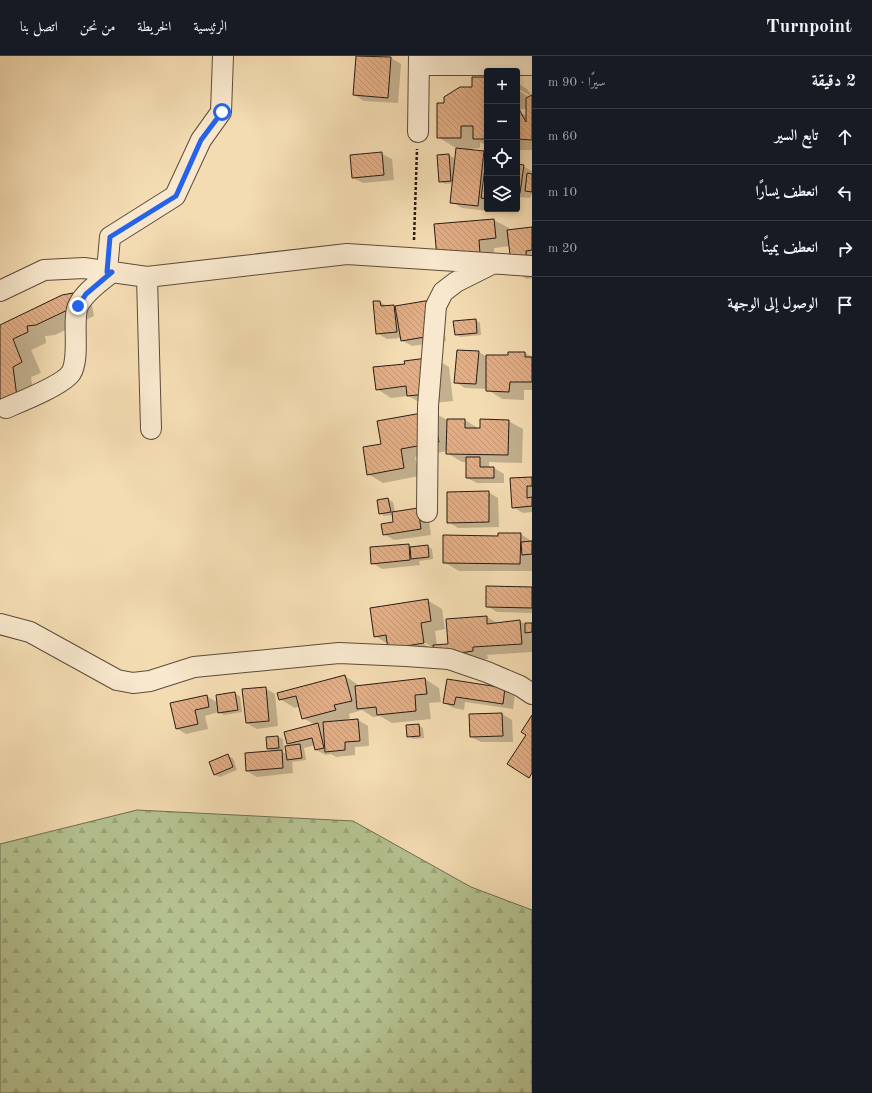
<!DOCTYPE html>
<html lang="ar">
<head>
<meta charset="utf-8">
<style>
	:root { --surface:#171b24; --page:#20242c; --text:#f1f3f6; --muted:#9ea1a6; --line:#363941 }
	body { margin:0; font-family:"Old Standard TT",Amiri,serif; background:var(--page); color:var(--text); direction:rtl }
	.controls { position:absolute; right:12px; top:12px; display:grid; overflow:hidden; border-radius:4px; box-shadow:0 2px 6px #0003 }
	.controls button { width:36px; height:36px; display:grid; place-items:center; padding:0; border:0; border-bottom:1px solid var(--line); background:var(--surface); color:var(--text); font:20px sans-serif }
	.stop { position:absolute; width:12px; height:12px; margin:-9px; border:3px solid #2563eb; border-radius:50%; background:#fff }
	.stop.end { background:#2563eb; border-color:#fff; box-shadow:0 1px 4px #0008 }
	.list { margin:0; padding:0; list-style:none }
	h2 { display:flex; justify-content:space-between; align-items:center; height:52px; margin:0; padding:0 16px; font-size:17px }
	h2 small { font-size:13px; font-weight:400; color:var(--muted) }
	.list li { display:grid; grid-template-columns:26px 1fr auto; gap:12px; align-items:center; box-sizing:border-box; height:56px; padding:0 16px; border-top:1px solid var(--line) }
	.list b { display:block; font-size:15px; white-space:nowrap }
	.list em { font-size:13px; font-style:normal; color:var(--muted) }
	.icon { flex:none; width:22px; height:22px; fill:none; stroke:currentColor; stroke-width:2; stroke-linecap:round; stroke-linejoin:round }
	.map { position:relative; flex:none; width:532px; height:1037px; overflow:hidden; direction:ltr }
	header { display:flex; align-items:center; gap:24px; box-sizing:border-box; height:56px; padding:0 20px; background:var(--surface); border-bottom:1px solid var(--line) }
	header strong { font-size:19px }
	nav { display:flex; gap:22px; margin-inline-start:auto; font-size:14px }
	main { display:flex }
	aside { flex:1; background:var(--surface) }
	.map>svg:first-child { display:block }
	.forest { fill:url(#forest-firs); stroke:#6f6f52 }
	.shadow { fill:#0003; fill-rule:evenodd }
	.building { fill:url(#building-back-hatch); stroke:#291c15 }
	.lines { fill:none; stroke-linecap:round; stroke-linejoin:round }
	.minor-casing { stroke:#5c4c3c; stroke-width:22 }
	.path { stroke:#291c15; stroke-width:2.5; stroke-dasharray:3 2; stroke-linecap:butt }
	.minor { stroke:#f8e8cd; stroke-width:20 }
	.route { stroke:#2563eb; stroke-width:5 }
</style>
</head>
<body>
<header>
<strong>Turnpoint</strong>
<nav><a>الرئيسية</a><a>الخريطة</a><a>من نحن</a><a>اتصل بنا</a></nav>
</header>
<main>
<aside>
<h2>2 دقيقة<small>سيرًا · 90 m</small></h2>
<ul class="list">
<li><svg class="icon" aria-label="ahead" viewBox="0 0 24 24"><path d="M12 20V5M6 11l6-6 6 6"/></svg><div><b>تابع السير</b></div><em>60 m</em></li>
<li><svg class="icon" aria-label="left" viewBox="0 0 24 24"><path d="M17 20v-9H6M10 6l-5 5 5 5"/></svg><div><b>انعطف يسارًا</b></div><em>10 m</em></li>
<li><svg class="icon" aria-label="right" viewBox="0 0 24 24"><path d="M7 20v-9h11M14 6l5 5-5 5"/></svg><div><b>انعطف يمينًا</b></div><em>20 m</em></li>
<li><svg class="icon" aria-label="arrive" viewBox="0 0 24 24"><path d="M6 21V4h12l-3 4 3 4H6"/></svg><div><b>الوصول إلى الوجهة</b></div></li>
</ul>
</aside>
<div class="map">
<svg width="532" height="1037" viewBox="0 0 532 1037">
	<defs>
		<pattern id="forest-firs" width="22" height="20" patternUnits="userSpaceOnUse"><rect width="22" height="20" fill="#b5c290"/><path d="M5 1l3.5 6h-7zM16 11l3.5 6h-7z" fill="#9ca67b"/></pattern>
		<pattern id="building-back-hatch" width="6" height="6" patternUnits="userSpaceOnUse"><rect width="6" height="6" fill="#e3ae85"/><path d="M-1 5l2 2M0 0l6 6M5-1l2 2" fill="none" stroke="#c39572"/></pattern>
	</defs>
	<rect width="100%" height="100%" fill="#f4dcb2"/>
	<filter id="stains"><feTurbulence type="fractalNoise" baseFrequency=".005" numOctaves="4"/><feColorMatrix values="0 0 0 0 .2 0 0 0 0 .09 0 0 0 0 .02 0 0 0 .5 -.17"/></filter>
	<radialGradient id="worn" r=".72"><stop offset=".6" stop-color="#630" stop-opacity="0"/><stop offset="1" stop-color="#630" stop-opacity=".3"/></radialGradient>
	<path class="forest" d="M137,754L353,765L471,831L532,854V1037H0V788Z"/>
	<path class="shadow" d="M357,0L391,2L401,8L398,47L364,45L354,39Z
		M487,22V90L480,86V92L459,94L487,98L488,155L462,152L452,146L454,127L445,128L440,125L449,99L454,102V109L456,92L438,81L445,48L473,32Z
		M517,27L527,33L532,40V94H517V34L531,42V40L517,32ZM521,53H527V60L521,57Z
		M382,98L392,103L394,124L363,127L353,122Z
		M517,109L523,110L532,115V138L530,142L520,141L519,150H517Z
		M494,164L509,172V175L532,172V222L527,223L513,214L510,190L494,192L495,206L453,210Z
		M73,238L92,249L94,260L55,279L45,280L46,287L31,294L41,317L31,321L35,351L18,354L0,343V270L62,240Z
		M380,246L389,251H441L446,285L412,290L401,284V282L387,283L377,277Z
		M476,264L480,267L481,279L460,281L456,278Z
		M479,296L487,301L509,300V297H525L532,301V334H524V344L502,343L487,333L465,332L455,326Z
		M434,302L449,311L453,345L423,348L408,340L391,342L377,333L406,309Z
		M433,356L447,364H465L481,374L508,365L523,373L522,407L489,406V412H494L504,418V427H477L467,422V406H462L447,397L448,395L415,401L419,420L383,427L368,418L382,389Z
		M532,422V456L523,457L513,451Z
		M488,436L498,442L499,471L458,472L448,466Z
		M388,443L393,446L395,456L428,458L431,479L394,484L384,478L394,466L393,459L384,460L380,457Z
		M520,478L532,485V515H459L444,506L499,481Z
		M408,489L413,491L427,490L432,493L433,503L419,505L420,509L382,513L372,507Z
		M532,532V557L497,556L487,550Z
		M427,544L442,553L445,573L435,575L437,590L449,589L487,561L499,568L520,565L525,568H532V596L487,599L488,603L449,608L388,588L375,580ZM420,584L434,592V594L419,585Z
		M345,620L360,630L425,623L439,632L441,646L429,647L431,663L392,667L380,660L373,661L362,654L349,658L350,662L343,665L358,664L368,670L369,690L355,691V699L336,701L331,698L326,699L316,694L315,689L304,692L306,704L292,706L293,717L257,721L247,715L273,695L268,693L278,681L283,683L284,694L281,695L287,698L292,690L288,688L315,669L303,662L300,650L295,652L280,643Z
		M447,624L505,632L515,638L513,653L465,646L464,654L454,652L444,647Z
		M265,632L275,638L278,670L257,673L247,667Z
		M235,638L240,640L242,656L224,659L219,656L205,660L208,673L186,678L176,672L207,640L218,647Z
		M502,658L512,664L513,686H481L471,681L470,659Z
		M418,669L423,672L424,682L413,683L408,680Z
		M228,700L233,702L237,714L220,721L215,719Z"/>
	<path class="building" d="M356,0L391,1L388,42L353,39Z
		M472,21H487V83H473V70H461V82H437V47H444V41L460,31H472Z
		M532,39V84L517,83V55H520L526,66V42Z
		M456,92L484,95L478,150L450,147Z
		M382,96L384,119L352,122L350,99Z
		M449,98L451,125L439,126L437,99Z
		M486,104L487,105V143L481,142Z
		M517,108L524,109L520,137H517Z
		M527,117L532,118V136L525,135Z
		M494,163L496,182L479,184L480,198L437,202L434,168Z
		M532,171V194L526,195L527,213L512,215L507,174Z
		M73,237L76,250L36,269L27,270L28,276L13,283L22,306L13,311L17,341L0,343V269L62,239Z
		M431,244L437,279L401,285L395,250Z
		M373,245H380L381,250L394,249L397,276L376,278Z
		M476,263L477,277L455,279L453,265Z
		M457,294L479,295L476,328L454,327Z
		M508,296H525V301H532V326H510L509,336L486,335V299H508Z
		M435,301L439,337L407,340L406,330L376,334L373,311L405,308L404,305Z
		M433,355L439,386L401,393L404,412L367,419L363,391L381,388L377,365Z
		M447,363H465V372H480V363L509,364L508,399L446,398Z
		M466,401H480V411H494V422H466Z
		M532,421V430H527V442L532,441V450L512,452L510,422Z
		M489,435V466L447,467V436Z
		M388,442L391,456L379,458L377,444Z
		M418,452L421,473L383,479L381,468L393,466L392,456Z
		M498,477H521L520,508L443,507V479L498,480Z
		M532,485V498L522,499L521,486Z
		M409,488L410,504L371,508L370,491Z
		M428,489L429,501L411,503L410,491Z
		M486,530L532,531V552L486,551Z
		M428,543L431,565L421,567L424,587L388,593L386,579L374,581L370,552Z
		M487,560V568L520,564L522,588L473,591V595L434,601L433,589L448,588L446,563Z
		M525,567H532V576L525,577Z
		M345,619L352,645L334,649L336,654L302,663L296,640L279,644L277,637Z
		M425,622L427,638L415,639L416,655L377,659L376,651L357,653L355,630Z
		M447,623L505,632L503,648L456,641L454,649L443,647Z
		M266,631L269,665L246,667L242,633Z
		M235,636L238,654L218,657L216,639Z
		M207,639L209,651L195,654L198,668L176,673L170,647Z
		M502,657L503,680L470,681L469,658Z
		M532,659V717L529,722L507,708L526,679L521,676Z
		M358,663L360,685L345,686V694L325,696L323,666Z
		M318,667L324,692L315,694L312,682L287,688L284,676Z
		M419,668L420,680L407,681L406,669Z
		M278,680L279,692L267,693L266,681Z
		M300,688L302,702L287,704L285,690Z
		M282,694L283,712L246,715L245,697Z
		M228,698L233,711L214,719L209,706Z"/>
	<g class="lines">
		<defs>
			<path id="minor" d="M419,9H532
				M418,76L419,0
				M107,215L110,181L175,140L201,84L221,56L223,0
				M147,221L151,373
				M0,235L44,214L84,212L147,221L347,198L532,210
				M6,352C20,346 63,329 71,317C81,301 71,261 79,248C86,235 100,226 112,216
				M427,456L428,350L436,250L443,236L456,226L492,208
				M0,568L30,576L117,624L133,627L150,625L194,611L339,597L406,600L449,603L487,616L520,630L532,638"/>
		</defs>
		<use href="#minor" class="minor-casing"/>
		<path class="path" d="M414,184L417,93"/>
		<use href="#minor" class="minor"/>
	</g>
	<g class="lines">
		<path class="route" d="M78,250L86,238L112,216H107L110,181L176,140L201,84L222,56"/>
	</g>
	<rect width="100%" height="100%" filter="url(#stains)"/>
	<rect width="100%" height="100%" fill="url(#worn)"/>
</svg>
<div class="controls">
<button>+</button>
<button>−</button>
<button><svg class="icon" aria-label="locate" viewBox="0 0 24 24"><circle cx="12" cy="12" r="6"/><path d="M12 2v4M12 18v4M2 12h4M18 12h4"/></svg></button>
<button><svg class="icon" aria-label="layers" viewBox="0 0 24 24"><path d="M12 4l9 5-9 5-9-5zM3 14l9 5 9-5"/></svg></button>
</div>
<div class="stop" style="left:222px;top:56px"></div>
<div class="stop end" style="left:78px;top:250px"></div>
</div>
</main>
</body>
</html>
